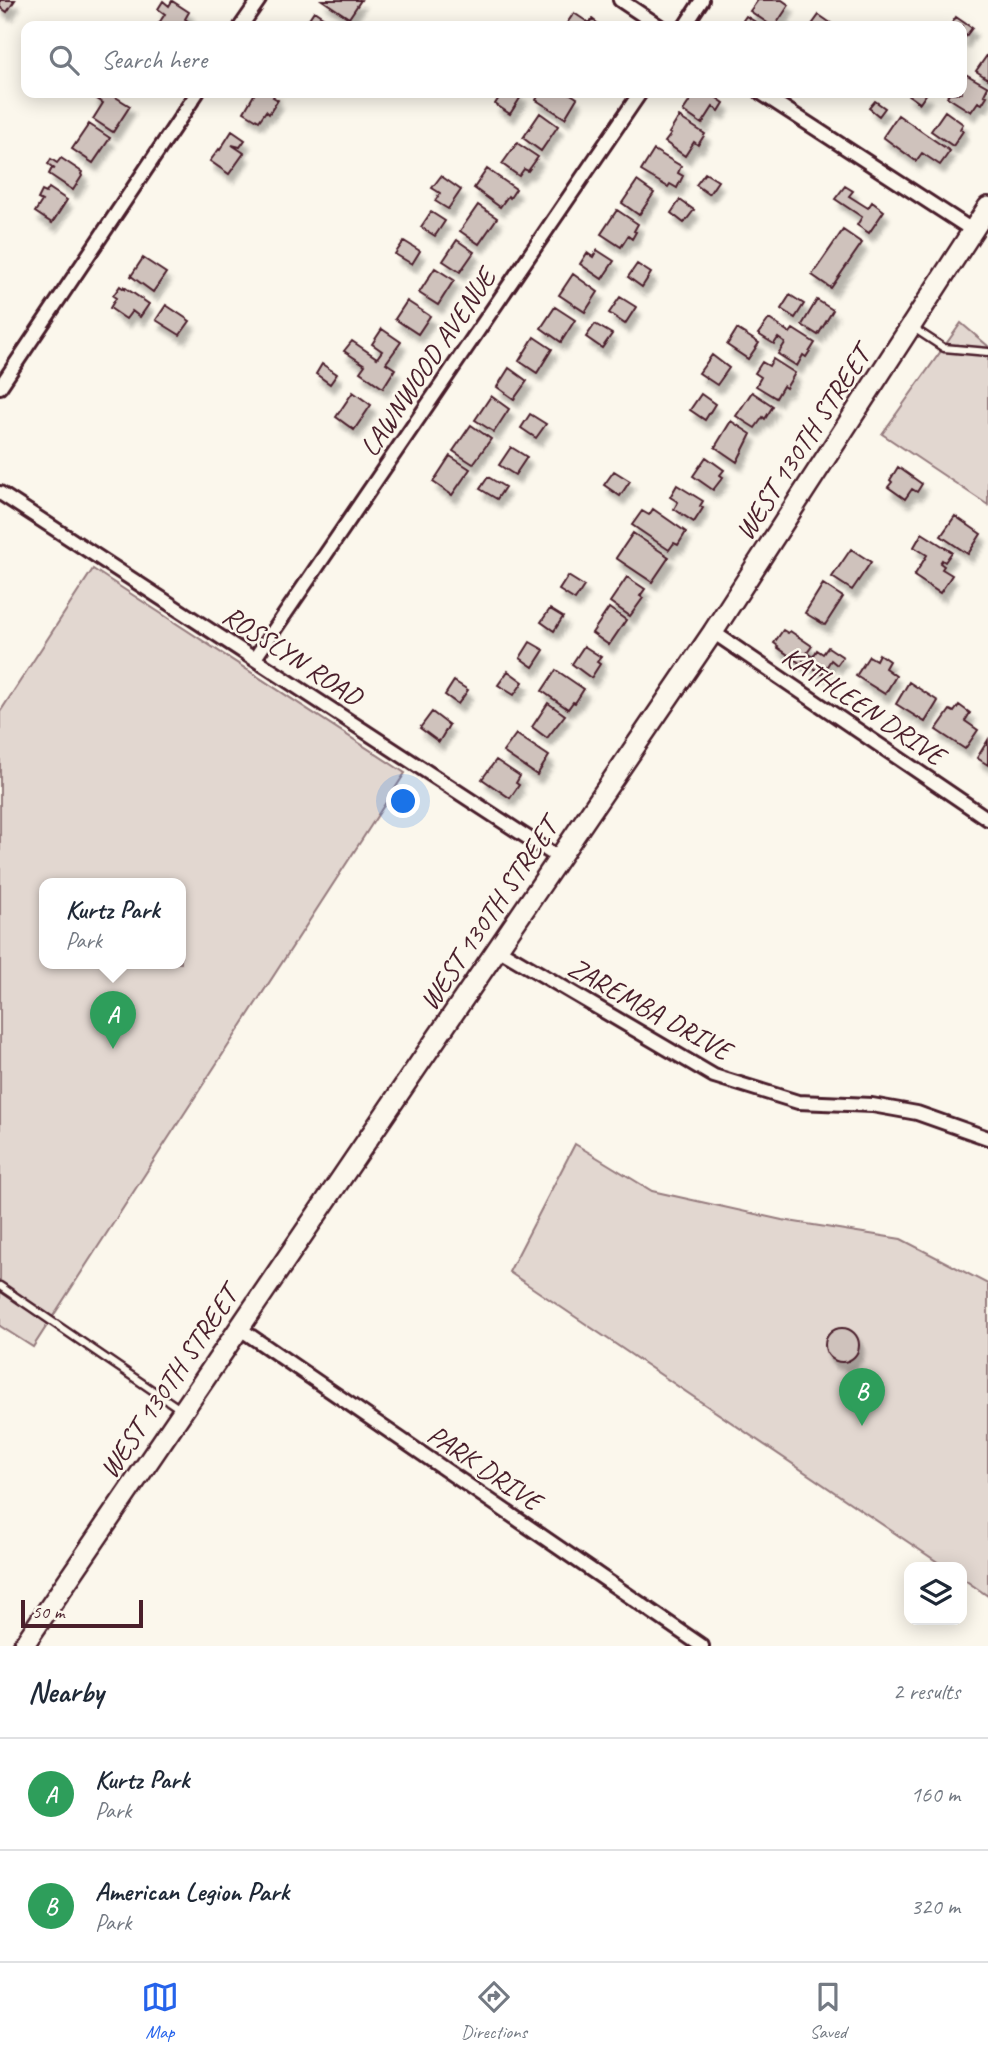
<!DOCTYPE html>
<html lang="en">
<head>
<meta charset="utf-8">
<style>
	:root { --surface:#fff; --page:#f2f2f3; --text:#1f2937; --muted:#747a83; --line:#e0e1e3; --accent:#2563eb }
	body { margin:0; font-family:Caveat,sans-serif; background:var(--page); color:var(--text) }
	.controls { position:absolute; right:21px; bottom:21px; display:grid; overflow:hidden; border-radius:14px; box-shadow:0 4px 18px #0003 }
	.controls button { width:63px; height:63px; display:grid; place-items:center; padding:0; border:0; border-bottom:2px solid var(--line); background:var(--surface); color:var(--text); font:35px sans-serif }
	.scale { position:absolute; left:21px; bottom:18px; width:122px; box-sizing:border-box; padding-left:7px; border:4px solid #4a1f2b; border-top:0; font-size:19px; line-height:24px; white-space:nowrap; color:#4a1f2b; -webkit-text-stroke:5px #fbf7ec; paint-order:stroke }
	.you { position:absolute; left:404px; top:802px; width:24px; height:24px; margin:-18px; border:5px solid #fff; border-radius:50%; background:#1a73e8; box-shadow:0 0 0 10px #1a73e833 }
	.badge { display:grid; place-items:center; width:46px; height:46px; border-radius:50%; background:var(--accent); color:#fff; font-size:23px; font-weight:700 }
	.pin { position:absolute; translate:-50% -58px; filter:drop-shadow(0 2px 4px #0008) }
	.pin::after { content:''; position:absolute; top:37px; width:24px; height:21px; background:inherit; clip-path:polygon(0 0,100% 0,50% 100%) }
	.popup { position:absolute; left:39px; top:878px; width:147px; height:91px; box-sizing:border-box; display:grid; place-content:center; border-radius:14px; background:var(--surface); filter:drop-shadow(0 2px 5px #0005); font-size:23px; white-space:nowrap; color:var(--muted) }
	.popup b { font-size:26px; color:var(--text) }
	.popup::after { content:''; position:absolute; left:50%; top:100%; margin-left:-14px; border:14px solid transparent; border-top-color:var(--surface) }
	.list { margin:0; padding:0; list-style:none }
	h2 { display:flex; justify-content:space-between; align-items:center; height:91px; margin:0; padding:0 28px; font-size:30px }
	h2 small { font-size:23px; font-weight:400; color:var(--muted) }
	.list li { display:grid; grid-template-columns:46px 1fr auto; gap:21px; align-items:center; box-sizing:border-box; height:112px; padding:0 28px; border-top:2px solid var(--line) }
	.list b { display:block; font-size:26px; white-space:nowrap }
	.list p { margin:0; font-size:23px; white-space:nowrap; color:var(--muted) }
	.list em { font-size:23px; font-style:normal; color:var(--muted) }
	.icon { flex:none; width:38px; height:38px; fill:none; stroke:currentColor; stroke-width:2; stroke-linecap:round; stroke-linejoin:round }
	.map { position:relative; flex:none; width:988px; height:1646px; overflow:hidden }
	.search { position:absolute; background:var(--surface); box-shadow:0 4px 18px #0003; left:21px; right:21px; top:21px; height:77px; display:flex; align-items:center; gap:18px; box-sizing:border-box; padding:0 24px; border-radius:14px; color:var(--muted); font-size:26px }
	.sheet { height:315px; background:var(--surface) }
	nav { display:flex; justify-content:space-around; align-items:center; box-sizing:border-box; height:98px; border-top:2px solid var(--line); background:var(--surface); font-size:19px; color:var(--muted) }
	nav a { display:grid; justify-items:center; gap:4px }
	nav .on { color:var(--accent) }
	.map>svg:first-child { display:block }
	.green { fill:#e2d7d0; stroke:#967b7e; stroke-width:2; fill-rule:evenodd }
	.building { fill:#cfc2bc; stroke:#4a1f2b; stroke-width:2; filter:url(#shadow) }
	.lines { fill:none; stroke-linecap:round; stroke-linejoin:round }
	.service-casing { stroke:#4a1f2b; stroke-width:11 }
	.minor-casing { stroke:#4a1f2b; stroke-width:18 }
	.secondary-casing { stroke:#4a1f2b; stroke-width:24 }
	.service { stroke:#fbf7ec; stroke-width:6 }
	.minor { stroke:#fbf7ec; stroke-width:12 }
	.secondary { stroke:#fbf7ec; stroke-width:19 }
	.labels { text-anchor:middle; stroke-width:5; stroke-linejoin:round; paint-order:stroke }
	.street-label { font-size:28px; fill:#4a1f2b; stroke:#fbf7ec }
</style>
</head>
<body>
<div class="map">
<svg width="988" height="1646" viewBox="0 0 988 1646">
	<defs>
		<filter id="shadow"><feDropShadow dx="4.5" dy="8" stdDeviation="2" flood-color="#0004"/></filter>
	</defs>
	<rect width="100%" height="100%" fill="#fbf7ec"/>
	<filter id="ink" filterUnits="userSpaceOnUse"><feTurbulence type="fractalNoise" baseFrequency=".0143" numOctaves="2"/><feDisplacementMap in="SourceGraphic" scale="14" xChannelSelector="R" yChannelSelector="G"/><feConvolveMatrix kernelMatrix="1 2 1 2 8 2 1 2 1" color-interpolation-filters="sRGB"/></filter>
	<g filter="url(#ink)">
		<path class="green" d="M961,323L988,346V505L882,434Z
			M93,569L405,773L33,1347L0,1326V712ZM45,883H181V963H45Z
			M575,1144L652,1191L782,1220L901,1239L988,1284V1596L962,1578V1567H945L509,1272Z"/>
		<path class="building" d="M0,0H15L7,12L0,7Z
			M322,0H361L349,18Z
			M758,0H782L789,5L775,26H772L750,11Z
			M163,1L169,6L172,1L189,12L185,19L188,21L185,26H157L165,14L158,9Z
			M314,11L336,26H304Z
			M574,13L589,23L592,19L601,26H565Z
			M819,15L835,26H811Z
			M746,16L762,26H739Z
			M956,17L972,28L963,40L962,26H950Z
			M988,54V79L976,71Z
			M962,72L988,87L984,95L987,96L982,104L978,102L971,112L947,97L949,93H962Z
			M96,93H109L130,106L113,132L93,119L103,103L94,97Z
			M255,93H276L273,97L278,100L269,114L266,111L259,121L244,112Z
			M502,93H519L522,95L510,114L495,104Z
			M540,93H569L577,98L565,118L536,100Z
			M695,93H710L724,103L719,111L713,107L702,124L683,111Z
			M908,93H927L920,103L907,94Z
			M875,101L885,108L879,116L869,108Z
			M945,111L963,124L960,129L963,131L953,146L931,131Z
			M540,113L558,126L541,151L523,138Z
			M898,115L950,151L940,165L922,153L916,161L883,137Z
			M679,117L705,134L698,145L694,142L685,156L665,142L671,134L669,133Z
			M89,124L110,138L93,163L72,149Z
			M232,131L245,140L240,147L232,145L244,153L229,174L210,161L219,149L220,150Z
			M517,143L538,157L528,171L524,169L519,176L502,164Z
			M654,150L681,166L678,173L683,176L677,188L670,184L668,187L641,171Z
			M61,158L82,172L81,174L82,176L73,190L49,174L52,168L55,169L48,164L51,159L57,163Z
			M487,169L516,189L510,198L508,196L500,207L474,188Z
			M705,173L718,181L709,194L696,185Z
			M441,176L461,190L448,209L435,201L440,193L432,188Z
			M637,181L654,193L639,215L622,203Z
			M845,186L853,191L849,196L868,208L872,202L884,211L869,233L857,225L862,217L835,199Z
			M49,188L67,200L52,223L35,212L42,201L38,199L42,191L46,193Z
			M680,200L694,210L684,223L671,213Z
			M478,205L497,218L479,244L460,231Z
			M617,210L638,224L634,231L636,232L632,239L628,236L621,247L601,234Z
			M431,212L445,221L435,236L421,227Z
			M843,230L862,243L831,288L812,275Z
			M457,240L474,252L460,272L443,261Z
			M404,241L420,251L412,264L395,254Z
			M597,250L614,261L602,279L580,264L587,253L593,257Z
			M143,258L166,273L153,292L131,276Z
			M637,264L651,273L642,287L628,277Z
			M435,268L454,280L438,305L419,293Z
			M573,274L598,292L585,312L559,295Z
			M120,286L124,289V287L149,304L140,317L132,311L126,319L110,308L116,298L113,296Z
			M790,295L804,304L795,318L781,309Z
			M620,297L636,307L625,324L609,313Z
			M817,300L833,310L818,335L802,325Z
			M407,301L430,316L418,334L395,319Z
			M166,305L190,321L180,335L156,320Z
			M555,307L575,320L561,342L541,328Z
			M769,319L790,333L793,329L815,343L806,357L803,355L797,366L778,354L785,343L778,338L774,344L758,334Z
			M595,324L612,334L602,348L586,337Z
			M382,329L401,342L386,363L395,369L383,388L360,372L365,365L344,351L352,341L377,358L382,351L372,344Z
			M737,329L759,343L748,359L727,345Z
			M534,337L552,349L537,373L519,361Z
			M712,355L729,368L717,385L699,373Z
			M773,359L795,373L786,388L783,386L776,398L756,386L761,377L755,373L762,362L769,366Z
			M322,364L337,374L330,384L316,374Z
			M509,368L527,381L514,399L497,387Z
			M353,392L371,405L354,430L336,417Z
			M752,392L773,406L765,419L763,417L755,428L736,416Z
			M701,394L715,404L705,420L690,410Z
			M491,396L509,409L494,432L475,420Z
			M530,414L546,424L536,438L521,428Z
			M731,421L751,434L737,462L715,447Z
			M471,425L491,439L473,464L453,451Z
			M511,447L527,457L515,475L499,465Z
			M450,456L470,469L452,495L433,482Z
			M706,457L724,470L720,475L723,477L713,490L693,476Z
			M898,467L922,484L917,492L912,489L905,499L888,487L892,482L890,480Z
			M614,471L630,481L620,496L604,485Z
			M488,477L505,487L497,499L480,489Z
			M677,485L703,501L700,506L703,508L694,522L674,509L678,502L670,497Z
			M653,509L686,532L678,545L674,543L669,550L632,525L642,511L649,515Z
			M955,516L981,534L968,554L941,536Z
			M633,533L669,557L652,582L616,558Z
			M922,533L952,552L945,562L942,560L940,563L944,566L942,569L952,575L940,593L914,576L927,555L914,547Z
			M851,549L871,562L852,590L832,577Z
			M568,576L584,586L575,600L559,590Z
			M627,577L645,589L640,596L643,598L630,616L610,602Z
			M823,584L843,597L825,625L805,613Z
			M609,608L626,620L609,645L592,633Z
			M550,609L563,617L554,631L541,622Z
			M783,630L788,633L790,631L812,646L807,653L813,657L817,650L823,654L828,647L843,657L837,665L831,660L822,674L803,661L801,664L777,647L778,646L774,643Z
			M530,642L544,650L533,667L520,658Z
			M584,646L601,657L597,662L600,664L591,678L572,664Z
			M879,654L889,661L885,668L896,676L885,694L856,676L869,656L876,660Z
			M556,670L584,689L575,703L573,702L568,709L542,691Z
			M508,671L523,682L514,695L498,685Z
			M454,681L468,690L458,704L445,695Z
			M909,682L938,701L925,722L896,704Z
			M548,703L565,715L547,738L532,727Z
			M959,705L970,713L965,721L978,730L965,749L936,730L950,710L954,712Z
			M432,712L449,725L439,742L420,728Z
			M516,734L549,756L537,775L503,752Z
			M988,740V765L977,758Z
			M496,760L520,776L516,783L519,785L510,798L482,779Z
			M825 1345a17 17 0 1 1 34 0a17 17 0 1 1-34 0Z"/>
		<g class="lines">
			<defs>
				<path id="service" d="M912,327L944,348L988,352
					M0,1286L180,1409"/>
				<path id="minor" d="M620,0L659,26
					M241,26L259,0
					M685,26L702,0
					M761,93L972,230
					M0,387L197,93
					M0,493L559,858
					M713,632L988,819
					M255,658L640,93
					M498,949L714,1076L798,1102L872,1105L917,1113L988,1138
					M239,1328L702,1646"/>
				<path id="secondary" d="M23,1646L713,632L988,207"/>
			</defs>
			<use href="#service" class="service-casing"/>
			<use href="#minor" class="minor-casing"/>
			<use href="#secondary" class="secondary-casing"/>
			<use href="#service" class="service"/>
			<use href="#minor" class="minor"/>
			<use href="#secondary" class="secondary"/>
		</g>
	</g>
	<g class="labels">
		<g class="street-label">
			<text transform="translate(427 362) rotate(-56)" y="10">LAWNWOOD AVENUE</text>
			<text transform="translate(802 443) rotate(-57)" y="10">WEST 130TH STREET</text>
			<text transform="translate(293 655) rotate(33)" y="10">ROSSLYN ROAD</text>
			<text transform="translate(864 705) rotate(34)" y="10">KATHLEEN DRIVE</text>
			<text transform="translate(488 914) rotate(-56)" y="10">WEST 130TH STREET</text>
			<text transform="translate(650 1008) rotate(29)" y="10">ZAREMBA DRIVE</text>
			<text transform="translate(168 1382) rotate(-56)" y="10">WEST 130TH STREET</text>
			<text transform="translate(485 1467) rotate(34)" y="10">PARK DRIVE</text>
		</g>
	</g>
</svg>
<div class="controls">
<button><svg class="icon" aria-label="layers" viewBox="0 0 24 24"><path d="M12 4l9 5-9 5-9-5zM3 14l9 5 9-5"/></svg></button>
</div>
<div class="scale">50 m</div>
<div class="you"></div>
<div class="pin badge" style="left:113px;top:1049px;background:#2e9e5b">A</div>
<div class="popup"><b>Kurtz Park</b>Park</div>
<div class="pin badge" style="left:862px;top:1426px;background:#2e9e5b">B</div>
<div class="search"><svg class="icon" aria-label="search" viewBox="0 0 24 24"><circle cx="10" cy="10" r="6"/><path d="M15 15l6 6"/></svg>Search here</div>
</div>
<section class="sheet">
<h2>Nearby<small>2 results</small></h2>
<ul class="list">
<li><span class="badge" style="background:#2e9e5b">A</span><div><b>Kurtz Park</b><p>Park</p></div><em>160 m</em></li>
<li><span class="badge" style="background:#2e9e5b">B</span><div><b>American Legion Park</b><p>Park</p></div><em>320 m</em></li>
</ul>
</section>
<nav>
<a class="on"><svg class="icon" aria-label="map" viewBox="0 0 24 24"><path d="M3 6l6-2 6 2 6-2v14l-6 2-6-2-6 2zM9 4v14M15 6v14"/></svg>Map</a>
<a><svg class="icon" aria-label="directions" viewBox="0 0 24 24"><path d="M12 3l9 9-9 9-9-9zM9 14v-3h6M13 9l2 2-2 2"/></svg>Directions</a>
<a><svg class="icon" aria-label="saved" viewBox="0 0 24 24"><path d="M7 4h10v16l-5-4-5 4z"/></svg>Saved</a>
</nav>
</body>
</html>
